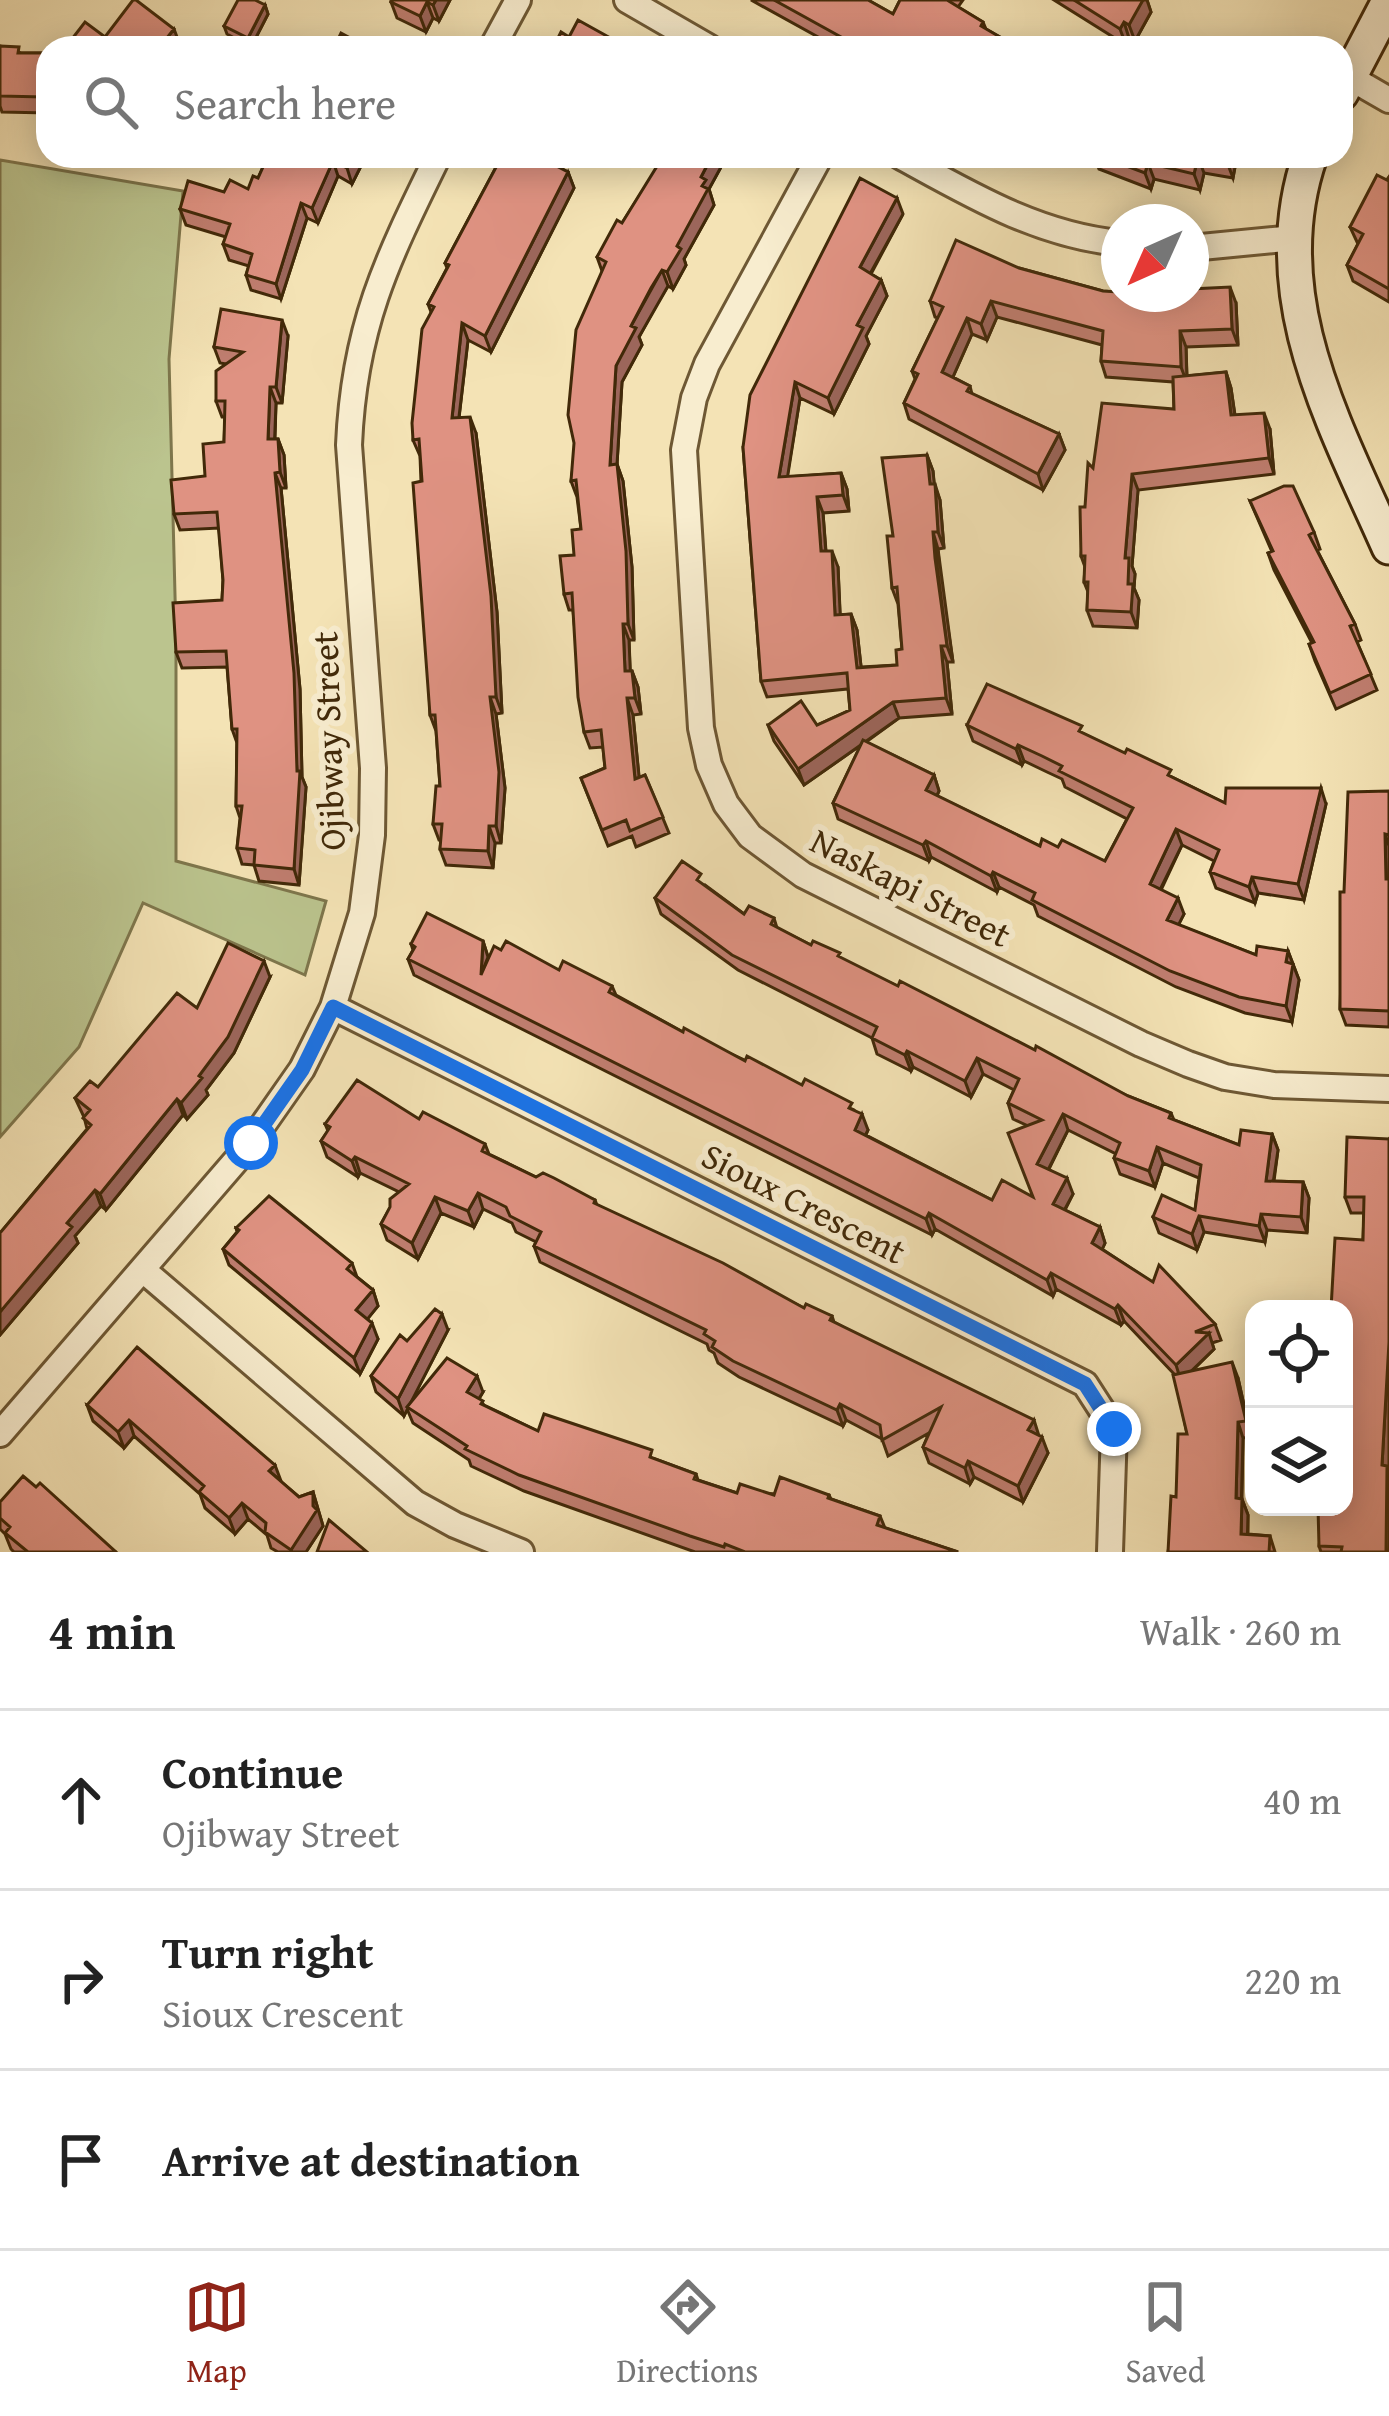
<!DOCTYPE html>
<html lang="en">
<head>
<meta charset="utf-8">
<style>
	:root { --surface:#fff; --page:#f6f6f6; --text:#222; --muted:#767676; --line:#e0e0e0; --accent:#8f2418 }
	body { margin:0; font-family:"Gentium Book Plus",serif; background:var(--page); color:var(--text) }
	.controls { position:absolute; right:36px; bottom:36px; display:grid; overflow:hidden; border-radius:24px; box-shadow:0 6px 30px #0003 }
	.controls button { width:108px; height:108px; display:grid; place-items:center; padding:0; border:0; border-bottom:3px solid var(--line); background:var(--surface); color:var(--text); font:60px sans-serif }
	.compass { position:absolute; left:1101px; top:204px; width:108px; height:108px; border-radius:50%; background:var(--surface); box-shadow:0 6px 30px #0003; rotate:225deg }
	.stop { position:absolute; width:36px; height:36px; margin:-27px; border:9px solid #1a73e8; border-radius:50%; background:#fff }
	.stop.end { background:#1a73e8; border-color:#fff; box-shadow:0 3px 12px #0008 }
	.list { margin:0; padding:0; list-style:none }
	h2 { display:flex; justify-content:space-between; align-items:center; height:156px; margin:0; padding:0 48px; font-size:51px }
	h2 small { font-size:39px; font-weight:400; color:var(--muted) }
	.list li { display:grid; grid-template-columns:78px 1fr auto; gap:36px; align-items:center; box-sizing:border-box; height:180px; padding:0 48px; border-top:3px solid var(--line) }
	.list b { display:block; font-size:45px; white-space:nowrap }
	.list p { margin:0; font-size:39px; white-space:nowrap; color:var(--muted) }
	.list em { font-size:39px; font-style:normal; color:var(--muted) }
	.icon { flex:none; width:66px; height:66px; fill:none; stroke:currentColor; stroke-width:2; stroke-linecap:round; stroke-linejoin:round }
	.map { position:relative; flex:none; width:1389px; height:1552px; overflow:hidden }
	.search { position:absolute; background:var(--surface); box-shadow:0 6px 30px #0003; left:36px; right:36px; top:36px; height:132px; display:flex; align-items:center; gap:30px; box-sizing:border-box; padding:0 42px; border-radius:36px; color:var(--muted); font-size:45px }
	.sheet { height:696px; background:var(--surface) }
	nav { display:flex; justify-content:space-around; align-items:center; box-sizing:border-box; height:168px; border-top:3px solid var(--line); background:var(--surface); font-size:33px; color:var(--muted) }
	nav a { display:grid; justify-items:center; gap:6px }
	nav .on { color:var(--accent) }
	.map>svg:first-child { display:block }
	.green { fill:#bbc48e; stroke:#7e764c; stroke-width:3 }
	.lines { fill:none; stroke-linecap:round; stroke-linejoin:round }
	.street-casing { stroke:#6e5834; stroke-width:30 }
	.secondary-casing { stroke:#412909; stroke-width:39 }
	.street { stroke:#f8edcf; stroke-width:24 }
	.secondary { stroke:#f8edcf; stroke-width:33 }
	.wall { fill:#c07e70; stroke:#412909; stroke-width:3 }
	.shaded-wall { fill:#9c665b; stroke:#412909; stroke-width:3 }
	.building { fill:#df9282; stroke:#412909; stroke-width:3 }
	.route { stroke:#1a73e8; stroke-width:15 }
	.labels { text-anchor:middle; stroke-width:12; stroke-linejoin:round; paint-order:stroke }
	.street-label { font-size:36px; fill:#412909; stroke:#f8edcf }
</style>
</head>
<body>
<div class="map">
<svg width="1389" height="1552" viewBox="0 0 1389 1552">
	<rect width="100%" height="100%" fill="#f4e3b5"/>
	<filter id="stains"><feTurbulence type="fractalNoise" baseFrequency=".00167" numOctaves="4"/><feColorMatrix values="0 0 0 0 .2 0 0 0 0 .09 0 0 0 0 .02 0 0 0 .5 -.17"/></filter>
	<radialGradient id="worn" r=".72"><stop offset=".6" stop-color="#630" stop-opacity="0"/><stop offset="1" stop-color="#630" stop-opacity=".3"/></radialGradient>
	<path class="green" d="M0,160L183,191L169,359L176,634V861L326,901L305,975L143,903L79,1047L0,1137Z"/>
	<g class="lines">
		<defs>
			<path id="street" d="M627,0L710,48
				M492,48L518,0
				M1349,77L1389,100
				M820,156L707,364L694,398L684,450L701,728L709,765L726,804L750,836L803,875L1141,1044L1188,1064L1225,1077L1274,1085L1389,1089
				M900,156C971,195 1038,235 1119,243
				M1191,248L1294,238
				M333,1007L1085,1384L1114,1429L1110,1552
				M143,1270L415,1503L455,1525L521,1552
				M0,1434L246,1149L302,1069L333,1007L362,913L372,835L373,768L349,445C354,326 387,260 438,156"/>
			<path id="secondary" d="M1341,93L1389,1
				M1310,156C1262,294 1334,423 1389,547"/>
		</defs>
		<use href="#street" class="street-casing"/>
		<use href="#secondary" class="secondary-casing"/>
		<use href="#street" class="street"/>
		<use href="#secondary" class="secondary"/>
	</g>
	<path class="wall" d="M450,0L439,21L433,18L426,32L397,18L391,2Z
		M751,0H868L893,14L900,0H963L958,7L983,22L986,29L1019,48H838Z
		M1054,0H1147L1151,12L1135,41L1129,38L1126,45Z
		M265,5L268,14L251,47L227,34L224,26Z
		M0,46L21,53H44L48,63V113L2,112L0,106Z
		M268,156H366L352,184L338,176L318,223L307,218L281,299L251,290L246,275L249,266L229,260L223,244L226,237L186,225L180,209L224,192L248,189L258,178Z
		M502,156H561L556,166L568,172L574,188L491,352L468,340L459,418L476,433L497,612L502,713L496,714L505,788L501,843H495L493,868L446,865L440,849L441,840H439L433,824L440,786L436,731L430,715L420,456L413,440L431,312L428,304L447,268L445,263Z
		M637,156H727L709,189L714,205L684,259L686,265L673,289L668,286L657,304L639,337L642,345L622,382L617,464L623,481L632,567L634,640H629L630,671H632L638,687L641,714L633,715L639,778L645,775L669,833L636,847L632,836L608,846L581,778L605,768L603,747L590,748L584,732L573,610H569L564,594L581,529L577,497L571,481L602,271L597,257L622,223L657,168Z
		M1094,156H1237L1233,178L1204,173L1200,190L1154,179L1151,189L1099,169Z
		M1389,177V302L1353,281L1347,265L1358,244L1350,227Z
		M903,214L871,274L881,280L887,296L866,336L869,344L834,414L800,398L787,477L841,473L847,489L849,511L823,513L826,551L838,567L840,615L851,614L857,630L861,667L897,665L902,649L898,604L892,588L893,536L927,455L933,471L934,484L940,500L944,548L938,549L940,574L953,662H947L952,714L899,718L866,742L934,775L939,791L937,796L1040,846L1058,847L1105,861L1127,819L1065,787L1062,779L1047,772L1024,761L1022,765L973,741L967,725L1084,734L1225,803L1326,804L1304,900L1258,893L1255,903L1216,888L1210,872L1214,861L1182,845L1161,890L1184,914L1178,925L1256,955L1288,951L1299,980L1292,1022L1245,1013L1176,987L1038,916L1034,905L999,887L997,892L931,857L929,861L838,819L833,803L861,745L804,785L774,741L768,725H817L850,710L848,689L767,697L761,681L743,447Z
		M1019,268L1103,291L1236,303L1238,345L1186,347L1187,376L1226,372L1231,388L1235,415L1270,429L1274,474L1138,490L1132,566L1135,574L1134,588L1139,600L1137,628L1093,626L1087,610L1088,592L1084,582L1085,567L1081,556L1085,507L1093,468L1174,409L1173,382L1106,377L1101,361L1102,345L997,317L987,340L972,334L953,377L970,386L972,394L1059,434L1065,450L1043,490L909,419L904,403L915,379L912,371L938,318L935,317L930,301Z
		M288,336L282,403H276L275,439H278L284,455L286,488H281L300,689L302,777L306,787L299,885L259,881L254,865L242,864L237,848L240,818L236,806L237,743L232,729L227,667L182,668L176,652L222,600L223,580L219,528L180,530L174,514L205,476L224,442L225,417H222L216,401L226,364L220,363L214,347Z
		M1250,501L1314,532L1320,549L1317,550L1355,624L1361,640L1357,642L1377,690L1336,709L1315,661L1309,644L1312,643L1274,570L1268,553L1272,552Z
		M1389,791V1027L1346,1025L1340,1009L1344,892Z
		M705,885L744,914L774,918L777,928L811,945L1128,1096L1171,1113L1174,1120L1239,1145L1272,1134L1278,1150L1274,1181L1303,1182L1309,1198L1307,1233L1267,1230L1265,1242L1204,1232L1197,1250L1159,1233L1153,1217L1195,1210L1199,1178L1163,1163L1155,1187L1120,1174L1114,1158L1116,1154L1068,1130L1049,1169L1073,1194L1065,1210L1100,1227L1105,1243L1102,1249L1215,1324L1221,1340L1212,1343L1214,1349L1192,1371L1238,1378L1251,1437L1243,1438L1242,1499L1248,1515V1534L1270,1536L1275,1552H1168L1187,1434L1175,1375L1124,1321L1121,1325L1056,1289L1053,1296L935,1229L932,1235L414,975L408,959L413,950L411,944L483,941L488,957L559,970L612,986L616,995L683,1032L854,1110L868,1130L866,1135L992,1200L1033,1196L1028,1126L1013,1119L1008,1103L1014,1090L983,1074L971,1097L913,1067L911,1071L877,1054L872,1038L738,970L661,914L655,898Z
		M270,977L234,1053L206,1090L208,1095L187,1119L183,1115L106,1210L101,1206L75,1236L78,1243L0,1335V1233L87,1129L84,1117L75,1098L98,1087L197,1008Z
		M419,1119L485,1144L489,1154L536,1177L595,1200L597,1205L804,1308L832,1316L834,1322L1039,1436L1048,1453L1023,1502L974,1477L970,1484L929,1463L923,1447L929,1433L888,1456L882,1439L846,1420L843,1426L739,1377L718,1363L714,1353L709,1350L707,1344L540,1262L534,1246L536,1242L516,1232L512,1223L483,1209L474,1227L441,1213L418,1259L387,1240L381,1224L399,1192L360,1173L358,1177L327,1157L321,1141L328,1131L325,1124Z
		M1389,1139V1552H1321L1319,1546L1363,1240L1364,1213H1351L1345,1197Z
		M236,1228L352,1263L357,1277L373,1290L378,1306L367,1319L378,1339L360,1374L229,1265L223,1249L237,1232Z
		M448,1330L410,1403L483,1392L479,1399L484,1405L538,1431L655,1459L696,1474L698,1480L737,1493L829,1495L831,1499L880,1516L885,1528L958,1552H695L524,1491L471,1466L469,1460L413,1423L407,1409L404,1416L376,1392L371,1376L407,1341Z
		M87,1405L280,1481L299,1497L313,1492L323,1526L306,1552H278L271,1548L267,1535L248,1519L235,1534L205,1508L200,1494L134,1436L124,1448L93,1421Z
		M0,1502L116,1552H14L11,1549L5,1534L0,1529Z"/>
	<path class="shaded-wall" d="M436,0H450L439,21L433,5Z
		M1138,0H1147L1151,12L1135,41L1129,25Z
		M427,2L433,18L426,32L420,16Z
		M265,5L268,14L251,47L248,38Z
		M1124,22L1129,38L1126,45L1120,29Z
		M174,29L180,45L178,48H159Z
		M44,53L48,63V108L44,97Z
		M353,156H366L352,184L347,168Z
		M547,156H561L551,176L545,160Z
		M712,156H727L709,189L714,205L684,259L686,265L673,289L667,272L701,177Z
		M1229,156H1237L1233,178L1227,162Z
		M1198,157L1204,173L1200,190L1194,174Z
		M333,161L338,176L318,223L312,208Z
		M1148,163L1154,179L1151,189L1145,173Z
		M568,172L574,188L491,352L485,336Z
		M897,198L903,214L865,283L860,267Z
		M301,203L307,218L281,299L276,284Z
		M662,270L668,286L639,337L642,345L622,382L616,481L610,465L616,366L631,326Z
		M881,280L887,296L866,336L869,344L834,414L828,398L857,325Z
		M1230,287L1236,303L1238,345L1232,329Z
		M991,301L997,317L987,340L981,324Z
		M967,318L972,334L948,388L942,372Z
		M282,320L288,336L282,403L276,387Z
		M462,323L468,340L457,434L452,418Z
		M1180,331L1186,347L1187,383L1181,367Z
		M1226,372L1231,388L1237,431L1231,415Z
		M795,382L800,398L785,493L779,477Z
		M270,387L276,403L274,455L268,439Z
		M1264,413L1270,429L1274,474L1269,458Z
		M470,417L476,433L497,612L502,713L496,697Z
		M1059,434L1065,450L1043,490L1038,474Z
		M278,439L284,455L286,488L280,472Z
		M927,455L933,471L936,500L930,484Z
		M617,464L623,481L632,567L634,640L628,624Z
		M275,473L281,488L300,689L302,777L306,787L299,885L294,869L297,771Z
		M841,473L847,489L849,511L843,495Z
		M1132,474L1138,490L1132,566L1135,574L1134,588L1139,600L1137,628L1131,612L1125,558Z
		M935,484L940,500L944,548L938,532Z
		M817,497L823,513L827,568L821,551Z
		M933,532L938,549L953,662L947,646Z
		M832,551L838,567L841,631L835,615Z
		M851,614L857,630L863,684L857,668Z
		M623,624L629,640L631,687L625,671Z
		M941,646L947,662L952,714L946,698Z
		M632,671L638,687L641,714L635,698Z
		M490,697L496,714L505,788L501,843L496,826Z
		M627,698L633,715L641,796L635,779Z
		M893,702L899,718L804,785L798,769Z
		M1018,745L1024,761L1022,765L1016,749Z
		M934,775L939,791L932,806L926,790Z
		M1321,788L1326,804L1304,900L1298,884Z
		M489,826L495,843L493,868L488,851Z
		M1176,829L1182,845L1155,900L1150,884Z
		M1385,834L1389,846V887L1386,879Z
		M926,841L931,857L929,861L923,845Z
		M993,872L999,887L997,892L991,876Z
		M1252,877L1258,893L1255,903L1249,887Z
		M1178,898L1184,914L1173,936L1167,920Z
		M483,941L488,957L481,975Z
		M1288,951L1299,980L1292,1022L1286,1006V962Z
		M264,961L270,977L234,1053L206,1090L208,1095L187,1119L181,1103L199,1076Z
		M907,1051L913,1067L911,1071L905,1055Z
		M977,1058L983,1074L971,1097L965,1081Z
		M177,1099L183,1115L106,1210L100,1194Z
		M862,1114L868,1130L860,1146L855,1130Z
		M1063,1114L1068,1130L1043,1180L1037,1164Z
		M1272,1134L1278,1150L1271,1197L1266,1181Z
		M1157,1147L1163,1163L1155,1187L1149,1171Z
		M355,1157L360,1173L358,1177L352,1161Z
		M1067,1178L1073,1194L1059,1220L1053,1204Z
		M1303,1182L1309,1198L1307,1233L1301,1217Z
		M95,1190L101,1206L75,1236L78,1243L0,1335V1312L67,1223Z
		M478,1193L483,1209L474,1227L468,1211Z
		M435,1197L441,1213L418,1259L412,1243Z
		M929,1213L935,1229L932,1235L926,1219Z
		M1261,1214L1267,1230L1265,1242L1259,1226Z
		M1199,1216L1204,1232L1197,1250L1192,1234Z
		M1100,1227L1105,1243L1098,1259L1092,1243Z
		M1051,1273L1056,1289L1053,1296L1047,1280Z
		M373,1290L378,1306L362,1326L356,1310Z
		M1118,1305L1124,1321L1121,1325L1115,1309Z
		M442,1314L448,1330L404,1416L398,1399Z
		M372,1323L378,1339L360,1374L354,1358Z
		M1209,1333L1214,1349L1181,1381L1176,1365Z
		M1389,1342V1552H1386L1382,1465Z
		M1232,1362L1238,1378L1251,1437L1246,1421Z
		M477,1376L483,1392L473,1408L467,1392Z
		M840,1404L846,1420L843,1426L837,1410Z
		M129,1420L134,1436L124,1448L118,1432Z
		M1034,1420L1039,1436L1028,1430Z
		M1238,1422L1243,1438L1241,1514L1236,1498Z
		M1042,1437L1048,1453L1023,1502L1018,1486Z
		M968,1461L974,1477L970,1484L965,1468Z
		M275,1465L281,1481L269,1471Z
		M313,1492L323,1526L306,1552H292L291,1550L313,1506Z
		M1242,1499L1248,1515L1247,1550L1241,1534Z
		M242,1503L248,1519L235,1534L229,1518Z"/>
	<path class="building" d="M133,0H136L174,29L159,48H65L85,22L105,37Z
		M238,0H255L265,5L248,38L224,26Z
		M392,0H436L433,5L427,2L420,16L391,2Z
		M774,0H868L893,14L900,0H947L983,22L981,26L1019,48H861Z
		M1074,0H1143L1129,25L1124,22L1120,29Z
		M578,20L614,40L609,48H553L561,32L569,37Z
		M341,33L369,48H334Z
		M0,46L19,47L18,53H44V97L0,96Z
		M268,156H353L347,168L333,161L312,208L301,203L276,284L246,275L252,254L223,244L230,224L180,209L188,181L224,192L230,180L248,189L253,176L258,178Z
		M502,156H547L545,160L568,172L485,336L462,323L452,418L470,417L491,596L496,697H490L499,772L496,826H489L488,851L440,849L442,824H433L436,786H440L435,715H430L413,483L422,481L419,439L413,440L412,423L422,329L434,307L428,304L449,265L445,263Z
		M658,156H712L701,177L706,180L702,186L708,189L677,246L681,249L667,272L662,270L651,288L631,326L636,328L616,366L610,465L617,464L626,551L628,624H623L625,671H632L635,698H627L635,779L645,775L663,817L630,831L626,820L602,830L581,778L605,768L601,730L584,732L578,697L572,593L564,594L560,556L574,555L572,530L581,529L576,480L571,481L574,443L568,415L576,330L606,262L597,257L617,220L622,223L662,158Z
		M1100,156H1229L1227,162L1198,157L1194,174L1148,163L1145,173Z
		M1377,175L1387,180L1389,177V289L1347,265L1363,234L1350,227Z
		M860,178L897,198L860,267L881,280L857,325L863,328L828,398L795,382L779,477L841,473L843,495L817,497L821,551H832L835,615L851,614L857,668L897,665L896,650L902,649L897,587L892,588L887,536H893L882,458L927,455L930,484H935L938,532H933L935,558L947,646H941L946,698L893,702L798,769L768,725L801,701L817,725L850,710L847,673L761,681L743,447L750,395Z
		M956,240L1019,268L1103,291L1119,292V294L1182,297L1181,294H1191V289L1230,287L1232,329L1180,331L1181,367L1101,361L1103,331L991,301L981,324L967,318L942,372L970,386L967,391L1059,434L1038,474L904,403L918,374L912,371L943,307L930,301Z
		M221,309L282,320L276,387H270L268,439H278L280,472L275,473L294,673L297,771H300L294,869L254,865L255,850L237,848L242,806H236L237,729H232L226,651L176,652L173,603L222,600L223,580L217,512L174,514L171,480L205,476L203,444L224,442L225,401H216V371L243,352L214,347Z
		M1226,372L1231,415L1264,413L1269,458L1132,474L1125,558H1129L1128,584H1133L1131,612L1087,610L1088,582H1084L1085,556H1081L1080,507H1085L1088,463L1093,468L1102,403L1174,409L1173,377Z
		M1284,486H1293L1314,532L1309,535L1355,624L1350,626L1371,674L1330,693L1309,644L1314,642L1268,553L1273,551L1250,501Z
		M987,684L1082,726L1079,731L1125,753L1127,749L1171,770L1168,775L1225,803L1226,788H1321L1298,884L1252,877L1249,887L1210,872L1219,850L1176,829L1150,884L1178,898L1167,920L1256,955L1257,946L1288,951L1286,962L1293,964L1286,1006L1239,997L1170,971L1032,900L1035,893L993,872L991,876L926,841L923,845L833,803L863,740L934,775L926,790L1040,846L1042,839L1058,847L1062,840L1105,861L1133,808L1059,771L1062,766L1042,756L1018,745L1016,749L967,725Z
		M1389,791V835L1385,834L1386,879H1389V1011L1340,1009V892H1344L1348,792Z
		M682,861L701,874L697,880L744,914L749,906L774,918L771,924L811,945L813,941L840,953L838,956L898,986L900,981L1035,1050L1036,1046L1128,1096L1171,1113L1169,1118L1239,1145L1241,1130L1272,1134L1266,1181L1303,1182L1301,1217L1261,1214L1259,1226L1199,1216L1192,1234L1153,1217L1162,1195L1195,1210L1201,1165L1157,1147L1149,1171L1114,1158L1120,1143L1063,1114L1037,1164L1067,1178L1053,1204L1100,1227L1092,1243L1153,1282L1159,1265L1215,1324L1195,1332L1209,1333L1176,1365L1118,1305L1115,1309L1051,1273L1047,1280L929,1213L926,1219L408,959L415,947L411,944L427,913L483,941L481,975L494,946L501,950L506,941L559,970L563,961L612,986L609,992L683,1032L684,1028L745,1061L747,1056L802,1085L805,1079L852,1103L849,1108L862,1114L855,1130L992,1200L1002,1180L1033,1197L1008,1133L1042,1120L1008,1103L1019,1079L977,1058L965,1081L907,1051L905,1055L872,1038L877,1027L732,955L655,898Z
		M228,943L264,961L228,1037L199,1076L202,1078L181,1103L177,1099L100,1194L95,1190L67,1223L72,1227L0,1312V1233L91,1125L83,1118L90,1110L75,1098L90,1081L98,1087L177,993L197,1008Z
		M357,1080L419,1119L423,1112L485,1144L482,1151L536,1177L543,1173L554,1178L595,1200L594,1203L723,1263L804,1308L806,1304L832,1316L830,1320L1034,1420L1028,1430L1042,1437L1018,1486L968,1461L965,1468L923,1447L941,1407L882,1440L880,1425L840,1404L837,1410L733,1361L712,1347L715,1341L704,1334L706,1330L534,1246L541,1232L510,1216L506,1207L478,1193L468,1211L435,1197L412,1243L381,1224L390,1207V1199L409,1184L355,1157L352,1161L321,1141L330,1127L325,1124Z
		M1347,1137L1389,1139V1342L1382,1465L1387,1466L1386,1552H1341L1342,1547L1319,1546L1318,1507H1344V1309H1331L1335,1238L1363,1240L1364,1197H1345Z
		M269,1196L352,1263L347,1269L373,1290L356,1310L372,1323L354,1358L223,1249L239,1230L236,1228Z
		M435,1309L442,1314L398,1399L371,1376L400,1335L407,1341Z
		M137,1347L275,1465L269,1471L299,1497L313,1492V1506L317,1510L291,1550L265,1532L266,1523L242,1503L229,1518L199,1492L204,1486L129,1420L118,1432L87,1405Z
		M447,1358L477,1376L467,1392L483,1401L481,1404L538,1431L544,1414L652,1450L650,1457L696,1474L694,1479L737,1493L740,1484L774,1495L780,1477L829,1495L828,1498L880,1516L877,1525L958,1552H745L725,1544L724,1547L690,1536L519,1475L465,1449L467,1446L407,1407Z
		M1232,1362L1246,1421L1238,1422L1236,1498L1242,1499L1241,1534L1270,1536L1269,1552H1168L1171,1496L1176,1497L1178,1434H1187L1173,1375Z
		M23,1476L36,1487L40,1483L116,1552H28L5,1533L10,1527L0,1518V1502Z
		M329,1520L367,1552H317Z"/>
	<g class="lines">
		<path class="route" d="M251,1143L302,1070L333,1007L1085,1384L1114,1429"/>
	</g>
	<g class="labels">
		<g class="street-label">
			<text transform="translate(328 741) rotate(-92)" y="13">Ojibway Street</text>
			<text transform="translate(911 887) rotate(27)" y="13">Naskapi Street</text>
			<text transform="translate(804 1203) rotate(27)" y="13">Sioux Crescent</text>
		</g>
	</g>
	<rect width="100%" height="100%" filter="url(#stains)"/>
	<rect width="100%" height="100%" fill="url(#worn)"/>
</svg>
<div class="controls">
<button><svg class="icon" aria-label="locate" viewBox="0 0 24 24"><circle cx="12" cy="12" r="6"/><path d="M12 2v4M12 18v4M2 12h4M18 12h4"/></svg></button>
<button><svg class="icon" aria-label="layers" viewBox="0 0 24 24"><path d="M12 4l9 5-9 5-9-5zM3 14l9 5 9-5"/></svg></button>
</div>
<svg class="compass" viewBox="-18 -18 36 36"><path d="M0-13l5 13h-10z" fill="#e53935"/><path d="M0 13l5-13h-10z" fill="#767676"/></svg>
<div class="stop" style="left:251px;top:1143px"></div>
<div class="stop end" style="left:1114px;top:1429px"></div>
<div class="search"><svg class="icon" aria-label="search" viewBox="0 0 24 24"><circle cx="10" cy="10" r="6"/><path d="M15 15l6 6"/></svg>Search here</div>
</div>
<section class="sheet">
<h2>4 min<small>Walk · 260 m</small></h2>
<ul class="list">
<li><svg class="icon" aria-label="ahead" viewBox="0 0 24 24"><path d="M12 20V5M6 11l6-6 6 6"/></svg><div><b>Continue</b><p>Ojibway Street</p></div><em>40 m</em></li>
<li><svg class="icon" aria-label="right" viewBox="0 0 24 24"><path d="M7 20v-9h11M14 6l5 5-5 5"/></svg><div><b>Turn right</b><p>Sioux Crescent</p></div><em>220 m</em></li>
<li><svg class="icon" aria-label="arrive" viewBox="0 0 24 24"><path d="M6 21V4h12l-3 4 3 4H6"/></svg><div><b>Arrive at destination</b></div></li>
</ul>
</section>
<nav>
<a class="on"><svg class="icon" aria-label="map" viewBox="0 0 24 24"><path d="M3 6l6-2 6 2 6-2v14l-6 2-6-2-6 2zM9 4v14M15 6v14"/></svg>Map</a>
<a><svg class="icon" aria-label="directions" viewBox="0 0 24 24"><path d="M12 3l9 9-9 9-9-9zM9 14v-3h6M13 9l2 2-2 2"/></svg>Directions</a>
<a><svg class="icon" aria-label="saved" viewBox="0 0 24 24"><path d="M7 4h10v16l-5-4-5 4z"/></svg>Saved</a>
</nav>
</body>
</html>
